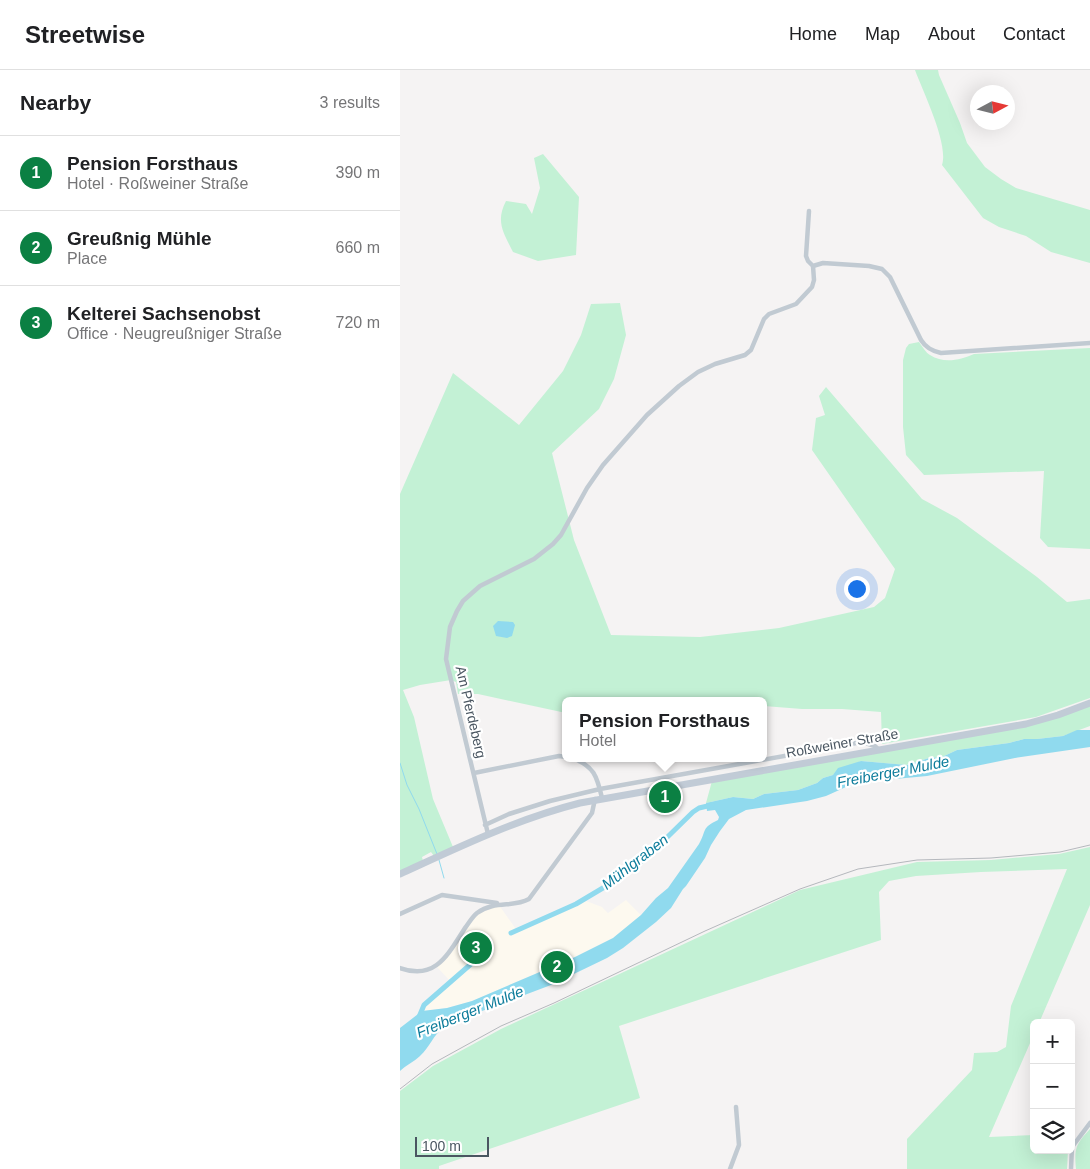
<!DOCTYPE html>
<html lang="en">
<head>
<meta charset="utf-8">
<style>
	:root { --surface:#fff; --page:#f2f2f2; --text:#202124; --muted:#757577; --line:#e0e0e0; --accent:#0b8043 }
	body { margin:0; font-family:Arial,sans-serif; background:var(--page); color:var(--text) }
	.controls { position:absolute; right:15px; bottom:15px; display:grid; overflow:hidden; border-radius:8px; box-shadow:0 5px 20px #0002 }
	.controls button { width:45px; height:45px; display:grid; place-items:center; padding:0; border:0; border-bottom:1px solid var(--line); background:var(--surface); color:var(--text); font:25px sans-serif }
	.compass { position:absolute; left:570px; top:15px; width:45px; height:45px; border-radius:50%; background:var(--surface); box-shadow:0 5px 20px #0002; rotate:83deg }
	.scale { position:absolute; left:15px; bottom:12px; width:74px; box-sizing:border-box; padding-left:5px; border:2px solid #4a5661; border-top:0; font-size:14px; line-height:18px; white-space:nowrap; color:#4a5661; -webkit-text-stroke:4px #fff; paint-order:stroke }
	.you { position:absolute; left:456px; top:518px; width:18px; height:18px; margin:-12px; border:4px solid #fff; border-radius:50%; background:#1a73e8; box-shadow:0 0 0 8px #1a73e833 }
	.badge { display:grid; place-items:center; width:32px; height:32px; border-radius:50%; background:var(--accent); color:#fff; font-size:16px; font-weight:700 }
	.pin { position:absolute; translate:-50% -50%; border:2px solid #fff; box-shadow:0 1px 5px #0006 }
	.popup { position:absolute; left:162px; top:627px; width:205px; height:65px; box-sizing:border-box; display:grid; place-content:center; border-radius:8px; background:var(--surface); filter:drop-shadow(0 1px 4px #0005); font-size:16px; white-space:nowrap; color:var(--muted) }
	.popup b { font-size:19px; color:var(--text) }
	.popup::after { content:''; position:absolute; left:50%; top:100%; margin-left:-10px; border:10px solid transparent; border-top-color:var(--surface) }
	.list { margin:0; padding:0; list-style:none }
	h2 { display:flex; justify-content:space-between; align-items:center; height:65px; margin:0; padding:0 20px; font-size:21px }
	h2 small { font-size:16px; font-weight:400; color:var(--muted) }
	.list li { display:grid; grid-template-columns:32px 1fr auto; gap:15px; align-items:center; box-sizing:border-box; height:75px; padding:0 20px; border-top:1px solid var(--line) }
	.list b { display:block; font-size:19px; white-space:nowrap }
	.list p { margin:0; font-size:16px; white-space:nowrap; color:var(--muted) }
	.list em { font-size:16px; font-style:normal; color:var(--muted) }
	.icon { flex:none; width:28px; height:28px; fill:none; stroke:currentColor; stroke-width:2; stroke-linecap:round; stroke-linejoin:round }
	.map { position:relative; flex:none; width:690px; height:1099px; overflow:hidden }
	header { display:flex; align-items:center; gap:30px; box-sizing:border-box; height:70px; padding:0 25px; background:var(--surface); border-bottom:1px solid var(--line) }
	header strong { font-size:24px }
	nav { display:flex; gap:28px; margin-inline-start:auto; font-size:18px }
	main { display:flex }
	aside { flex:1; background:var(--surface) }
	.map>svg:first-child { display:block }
	.commercial { fill:#fdf9ef }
	.green { fill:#c3f1d5 }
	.water { fill:#90daee }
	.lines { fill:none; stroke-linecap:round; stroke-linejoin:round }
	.stream { stroke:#90daee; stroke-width:1 }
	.canal { stroke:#90daee; stroke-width:5 }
	.street { stroke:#c1cad2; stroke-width:4.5 }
	.secondary { stroke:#c1cbd6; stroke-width:7 }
	.rail { stroke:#b5b8bd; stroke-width:1 }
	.labels { text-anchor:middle; stroke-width:4.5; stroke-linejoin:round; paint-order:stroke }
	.street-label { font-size:14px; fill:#4a5661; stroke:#fff }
	.water-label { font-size:15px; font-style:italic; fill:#0c7c9b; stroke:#fff }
</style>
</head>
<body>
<header>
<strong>Streetwise</strong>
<nav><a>Home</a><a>Map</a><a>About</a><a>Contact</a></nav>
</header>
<main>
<aside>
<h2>Nearby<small>3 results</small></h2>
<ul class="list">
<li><span class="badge">1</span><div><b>Pension Forsthaus</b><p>Hotel · Roßweiner Straße</p></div><em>390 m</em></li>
<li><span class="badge">2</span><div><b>Greußnig Mühle</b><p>Place</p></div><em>660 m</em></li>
<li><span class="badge">3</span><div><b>Kelterei Sachsenobst</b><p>Office · Neugreußniger Straße</p></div><em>720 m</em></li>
</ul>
</aside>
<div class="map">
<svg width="690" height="1099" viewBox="0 0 690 1099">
	<rect width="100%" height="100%" fill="#f5f3f3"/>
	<path class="commercial" d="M226,830L241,845L213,868L175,887L72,931L47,938L24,941L26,936L52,913L37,897L48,887L77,844L99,835L118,862L186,831L202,837L208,843Z"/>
	<path class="green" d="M515,0H538L539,5L560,53L567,73L585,97L601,109L616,118L690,140V193L651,182L626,166L599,157L583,148L542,95C549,74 523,22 515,0Z
		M143,84L179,127L176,185L138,191L113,182C104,163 95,152 106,131L126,134L132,144L140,118L134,88Z
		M220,233L226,265L214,309L199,339L152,383L174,470L211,565L300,567L379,558L474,537L485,528L495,499L412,380L416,348L425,345L419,326L426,317L522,429L557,448L637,507L667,532L690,529V628L636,647L482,674L481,642L442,639H402L364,636V631H166V643L78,624H58L56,612L51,610L20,615L3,620L14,647L33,729L53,777L34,786L31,782L22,787L23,791L0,802V424L53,303L119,355L163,301L181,265L191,234Z
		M519,272C522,276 526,283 530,285C544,294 560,290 574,284L690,278V479L648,477L640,468L644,401L524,405L506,385L503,357V290L506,278L509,274Z
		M690,635V656L663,666L637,669H624L609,673L557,680L542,687L529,688L506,695L461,691L433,705L423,708L417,713L398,720L364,724L353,729L333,727L306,733L312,711L587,663Z
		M690,777V835L639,953H634V964L589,1067L634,1065V1080H668L667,1099H507V1069L572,1000L574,983L597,982L606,977L611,936L667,799L581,802L516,806L489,811L479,822L481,870L219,956L240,1028L39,1096V1099H0V1021L33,996L101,959L400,820L517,792L591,790L659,784Z
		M690,1059V1099H676C674,1078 676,1074 690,1059Z"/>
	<path class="water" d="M98,551L113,552L115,555L112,566L107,568L96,566L93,556Z
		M677,660H690V677L615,688L527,706L474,711L446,717L426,726L407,731L346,740L329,749L320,761L311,775L305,788L286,816L283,819L271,838L256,852L223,878L207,888L151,915L66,947L46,958L44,957C33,965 30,977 20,986C14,992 6,995 0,1001V958L22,941L47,938L72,931L175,887L213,868L241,845L256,828L268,818L299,774C307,760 301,758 318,750L319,747L315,740L307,741L306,733L333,727L353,729L364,724L398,720L417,713L423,708L433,705L438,698L461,691L507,695L529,688L542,687L557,680L609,673L624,669H637L663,666Z"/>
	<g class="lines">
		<path class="stream" d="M0,693L7,715L19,739L37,784
			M39,790L44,808"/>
		<path class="canal" d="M111,863L176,834L218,809L247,787L293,742L299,738L312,735
			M19,947L24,935L71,894"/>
		<path class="street" d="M413,196L423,193L469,196L482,199L490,207L521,270C526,278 532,281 541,283L690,273
			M463,672L484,667
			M172,688C194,696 197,706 202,728
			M74,703L159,686L166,687
			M85,755L109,744L150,731L200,719L462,672L475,676L478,679
			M88,764L46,589L50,557L57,541L63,531L80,516L134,489L153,474L161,465L187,418L203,395L247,345L279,316L298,302L315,294L345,285L351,280L364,249L369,244L396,234L412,217L414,210L413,196L408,191L406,186L409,141
			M0,844L42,825L97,833
			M0,898C36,911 48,884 65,858C69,853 72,847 77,843C95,830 113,838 129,829L192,743L195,729
			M330,1099L339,1075L336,1037
			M671,1099L672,1077L690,1053"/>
		<path class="secondary" d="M0,804C59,777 117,749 180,733L626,654L658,645L690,633"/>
		<path class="rail" d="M0,1019L32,994L101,956L154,933L305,861L400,819L458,799L517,790L591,788L660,782L690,775"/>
	</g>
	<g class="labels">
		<g class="street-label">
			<text transform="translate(71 642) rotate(77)" y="5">Am Pferdeberg</text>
			<text transform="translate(442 673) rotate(-10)" y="5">Roßweiner Straße</text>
		</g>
		<g class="water-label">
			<text transform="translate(493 702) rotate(-11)" y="5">Freiberger Mulde</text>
			<text transform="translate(235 792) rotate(-38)" y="5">Mühlgraben</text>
			<text transform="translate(70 942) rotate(-22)" y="5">Freiberger Mulde</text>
		</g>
	</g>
</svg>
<div class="controls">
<button>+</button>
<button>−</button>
<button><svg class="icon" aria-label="layers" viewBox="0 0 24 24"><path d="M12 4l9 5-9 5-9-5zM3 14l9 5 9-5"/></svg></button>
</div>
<svg class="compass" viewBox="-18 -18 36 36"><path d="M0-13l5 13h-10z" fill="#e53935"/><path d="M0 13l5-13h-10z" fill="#757577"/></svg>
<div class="scale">100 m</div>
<div class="you"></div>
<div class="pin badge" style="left:265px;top:727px">1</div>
<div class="popup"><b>Pension Forsthaus</b>Hotel</div>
<div class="pin badge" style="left:157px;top:897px">2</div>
<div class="pin badge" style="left:76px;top:878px">3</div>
</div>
</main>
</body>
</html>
